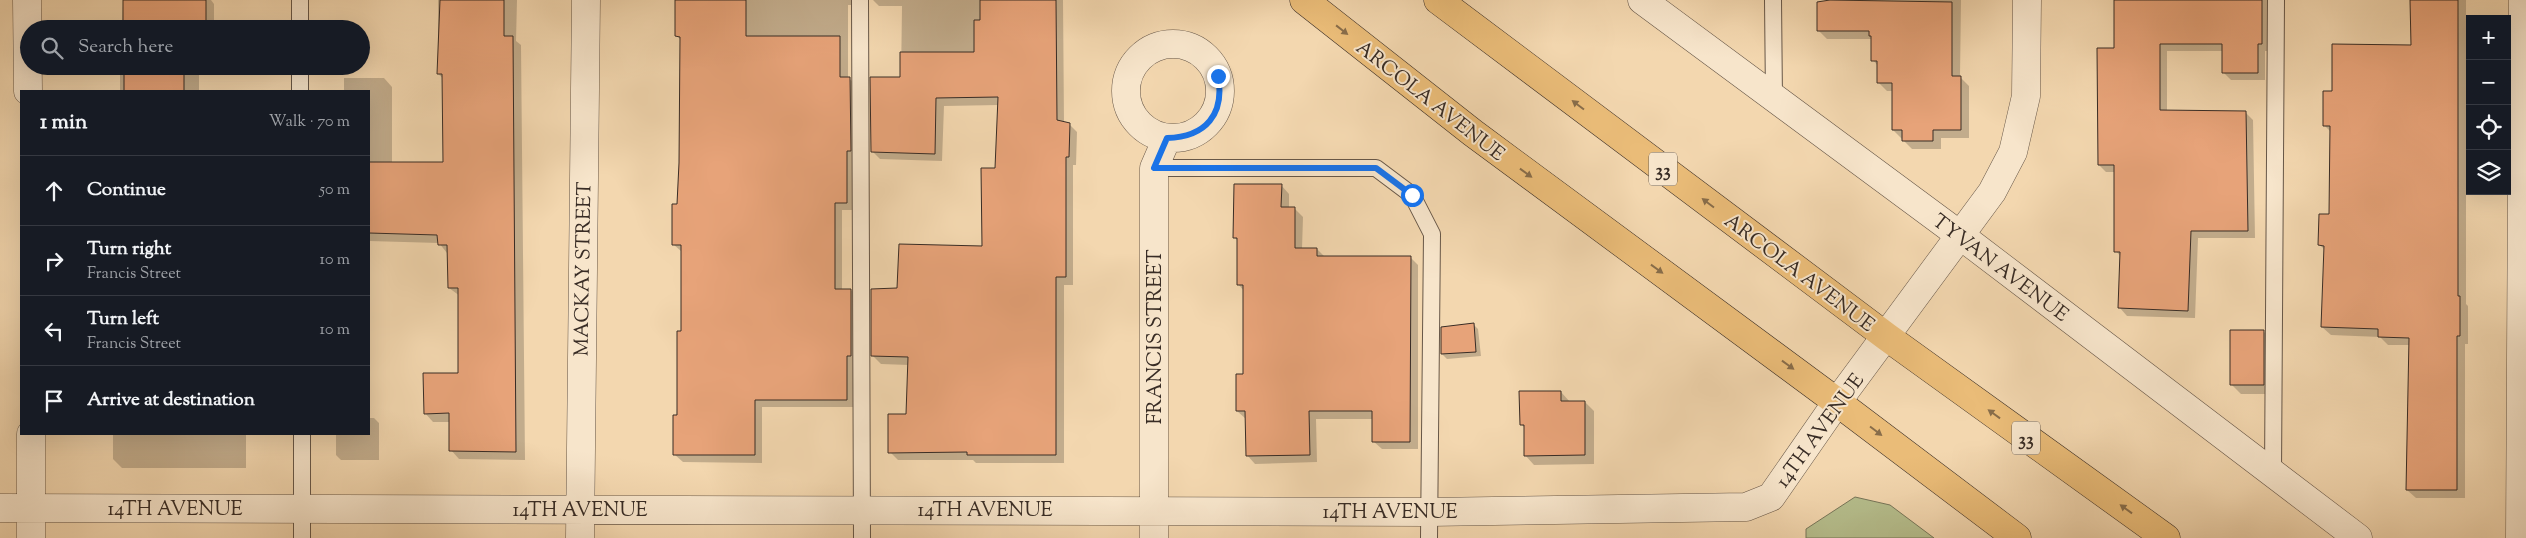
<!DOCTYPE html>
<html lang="en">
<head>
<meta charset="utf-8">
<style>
	:root { --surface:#171b24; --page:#242831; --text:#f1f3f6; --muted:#9ea1a6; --line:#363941 }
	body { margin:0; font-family:"Sorts Mill Goudy",serif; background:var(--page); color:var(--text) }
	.controls { position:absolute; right:15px; top:15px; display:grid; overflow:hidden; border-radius:0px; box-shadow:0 5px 20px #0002 }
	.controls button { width:45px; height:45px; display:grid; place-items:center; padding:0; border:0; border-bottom:1px solid var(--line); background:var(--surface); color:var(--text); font:25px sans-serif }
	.stop { position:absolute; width:15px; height:15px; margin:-11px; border:4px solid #1a73e8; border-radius:50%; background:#fff }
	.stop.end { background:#1a73e8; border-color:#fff; box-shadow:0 1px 5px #0008 }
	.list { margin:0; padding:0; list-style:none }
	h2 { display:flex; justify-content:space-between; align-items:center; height:65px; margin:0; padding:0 20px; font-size:21px }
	h2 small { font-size:16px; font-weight:400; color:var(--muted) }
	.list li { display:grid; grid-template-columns:32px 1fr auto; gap:15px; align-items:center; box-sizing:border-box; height:70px; padding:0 20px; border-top:1px solid var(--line) }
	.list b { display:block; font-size:19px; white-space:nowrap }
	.list p { margin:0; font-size:16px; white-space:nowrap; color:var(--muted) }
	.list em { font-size:16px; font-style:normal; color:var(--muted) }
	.icon { flex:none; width:28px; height:28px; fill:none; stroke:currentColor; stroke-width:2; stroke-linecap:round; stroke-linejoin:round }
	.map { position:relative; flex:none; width:2526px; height:538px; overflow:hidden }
	.search { position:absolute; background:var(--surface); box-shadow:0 5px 20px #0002; left:20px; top:20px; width:350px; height:55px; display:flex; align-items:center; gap:12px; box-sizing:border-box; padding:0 18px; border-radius:28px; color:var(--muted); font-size:19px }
	.panel { position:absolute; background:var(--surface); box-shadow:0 5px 20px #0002; left:20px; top:90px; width:350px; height:345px; border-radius:0px }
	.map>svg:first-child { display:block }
	.green { fill:#b6bf8e; stroke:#77765a }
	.shadow { fill:#0003 }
	.building { fill:#e7a379; stroke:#382c25 }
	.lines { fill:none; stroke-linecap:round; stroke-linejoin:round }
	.lane-casing { stroke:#675748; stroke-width:18 }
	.street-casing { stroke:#675748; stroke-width:29 }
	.primary-casing { stroke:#382c25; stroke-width:29 }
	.lane { stroke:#f7e5cb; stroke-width:16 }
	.street { stroke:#f7e5cb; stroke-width:28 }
	.primary { stroke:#eabc78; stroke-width:28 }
	.oneway { fill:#886d4a }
	.route { stroke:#1a73e8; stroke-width:6 }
	.labels { text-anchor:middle; stroke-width:4; stroke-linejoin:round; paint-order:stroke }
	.shield { fill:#f7e5cb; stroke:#716457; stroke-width:1 }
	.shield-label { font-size:19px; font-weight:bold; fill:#382c25 }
	.street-label { font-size:20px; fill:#382c25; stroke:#f7e5cb }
</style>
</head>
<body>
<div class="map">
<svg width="2526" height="538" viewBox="0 0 2526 538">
	<rect width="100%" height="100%" fill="#f3d7af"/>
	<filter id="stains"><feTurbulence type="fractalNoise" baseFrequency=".004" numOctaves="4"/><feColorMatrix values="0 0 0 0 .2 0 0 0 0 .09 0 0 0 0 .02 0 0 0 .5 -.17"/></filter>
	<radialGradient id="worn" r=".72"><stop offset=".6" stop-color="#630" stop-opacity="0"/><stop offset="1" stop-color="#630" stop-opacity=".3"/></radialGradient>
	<path class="green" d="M1855,497L1890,505L1934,538H1806V529Z"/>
	<path class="shadow" d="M123,0H211L214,4V29H122Z
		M438,0H517L516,41L521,45L525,460L459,459L451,450V422H433L425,413L460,374V296L449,288L447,253L439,243L369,241V91H344V78H384L392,87V163H444V79L438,74Z
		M676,0H862L859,5H848V78L858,86L854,210H842V290H851L859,298L854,407H762V463L683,462L674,454L682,332V252L673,244L679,206L681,40L676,35Z
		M873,0H1063L1064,123L1069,124L1077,132L1076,165H1073V285H1064V463H976L973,460H898L890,452L907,415L909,365L881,364L873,356L899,289L983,248L996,169L999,105L944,106L942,161L880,159L872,151L901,78L902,6H879Z
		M1831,0H1961L1960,77L1969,86V138H1941V149H1912L1893,130V91H1887L1878,82V66L1873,60V39H1827L1818,30Z
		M2115,0H2268L2269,51H2265V80H2231L2223,72V51H2167V111L2246,113L2253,120L2255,238H2198L2195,318L2127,316L2120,308L2121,257L2116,251L2115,172H2106L2099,165L2115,50Z
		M2411,0H2466V304L2468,306V344H2465V498H2416L2407,490L2410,345H2388L2380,337L2331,335L2322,327L2325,250L2320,245L2330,215L2331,132L2324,125L2333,92L2412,47Z
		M120,66H199V91H120Z
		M1281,185L1289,194V209H1295L1303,217L1302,249H1317L1325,257H1410L1418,265V449H1382L1373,441V419H1316L1317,462L1255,464L1247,455L1246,419L1237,411L1244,375V291L1238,284V241L1235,238Z
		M1473,324L1478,329L1481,356L1447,359L1442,354Z
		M2263,331L2273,341L2272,394H2241L2231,384Z
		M1561,392L1570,402H1585L1594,411V464L1534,465L1525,455V428L1521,424Z
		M369,418H374L379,423V460H341L336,455V434H369Z
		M113,434H246V468H122L113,459Z"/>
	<path class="building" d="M123,0H206V29H123Z
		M440,0H504V36H513L516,452L449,451V413L424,414L423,373H458V288H448L447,245H438L437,235L369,233V162H443L442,74H437Z
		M675,0H746V36H840V77H850L851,151H847V203H835V289H851V356H847V400H755V455H673V415H677V331H681V245H672V204H677L679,163L680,37L675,36Z
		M980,0H1056L1057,120L1070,123L1069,157H1066V277H1056V455H967V452L888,453V414H906L908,357L871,356V289L897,288L899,244L982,246L981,168H995L998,97L936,98L935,154L871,152L870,77H900V52H974V20H980Z
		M1830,0L1952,2V76H1961V130H1933V141H1902V130H1892V83H1877V61H1871V36H1869V31H1817V2Z
		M2114,0H2262V44H2258V73H2222V44H2160V110L2246,111L2248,231H2191L2188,311L2118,308L2120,252H2114V165H2098L2097,48H2114Z
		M2410,0H2458V296H2460V336H2457V490H2406L2409,338L2378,337V329L2321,327L2324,246L2318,245L2319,214H2329L2330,126H2323V91H2332V44L2411,45Z
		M124,66H191V70H184V91H124Z
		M1234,184H1282L1281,207H1295V248H1317V256H1411L1410,442H1372V411H1309L1310,455L1246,456L1245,411H1236V374H1243V285H1237V238H1233Z
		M1474,323L1476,352L1441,354V327Z
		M2230,330H2264V385H2230Z
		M1519,391H1561V401H1585V455L1524,456V425H1520Z"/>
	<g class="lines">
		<defs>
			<path id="lane" d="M300,0V29
				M860,0L862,538
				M1773,0L1774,99
				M300,66V91
				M1154,168H1376L1412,195L1432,234L1429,538
				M302,434V538
				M2273,474L2276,0"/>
			<path id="street" d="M27,0L28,91
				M1642,0L1961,236L2358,538
				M1126 91a47 47 0 1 1 94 0a47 47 0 1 1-94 0Z
				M31,434V538
				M0,508L1429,512L1746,507L1771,497L1837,402L1992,192L2013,152L2026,96L2027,0
				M580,538L586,0
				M1154,538V168L1167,138
				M2520,538L2523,0"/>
			<path id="primary" d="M1304,0L1473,133L1837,402L2017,538
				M1438,0L1887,337L2166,538"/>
		</defs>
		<use href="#lane" class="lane-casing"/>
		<use href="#street" class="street-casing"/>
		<use href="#primary" class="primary-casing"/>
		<use href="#lane" class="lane"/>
		<use href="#street" class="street"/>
		<use href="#primary" class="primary"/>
	</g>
	<defs><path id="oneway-solid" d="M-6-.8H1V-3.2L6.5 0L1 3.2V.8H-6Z" transform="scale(1.25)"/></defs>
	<g class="oneway">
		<use href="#oneway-solid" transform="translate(1342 30) rotate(38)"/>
		<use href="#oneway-solid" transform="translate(1578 105) rotate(-143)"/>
		<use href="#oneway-solid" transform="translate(1526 173) rotate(36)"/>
		<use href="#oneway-solid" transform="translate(1708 203) rotate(-143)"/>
		<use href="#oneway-solid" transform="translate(1657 269) rotate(36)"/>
		<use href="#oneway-solid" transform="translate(1788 365) rotate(36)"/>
		<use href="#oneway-solid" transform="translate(1994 414) rotate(-144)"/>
		<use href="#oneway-solid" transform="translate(1876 431) rotate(37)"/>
		<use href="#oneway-solid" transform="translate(2126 509) rotate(-144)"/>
	</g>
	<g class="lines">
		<path class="route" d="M1218,76C1225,114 1206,137 1167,138L1154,168H1376L1412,195"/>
	</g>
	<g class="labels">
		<g class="shield">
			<rect x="1649" y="152.5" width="28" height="33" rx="4"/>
			<rect x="2012" y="421.5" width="28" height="33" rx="4"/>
		</g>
		<g class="shield-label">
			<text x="1663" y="176">33</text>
			<text x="2026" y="445">33</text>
		</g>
		<g class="street-label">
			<text transform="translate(1431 100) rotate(38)" y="7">ARCOLA AVENUE</text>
			<text transform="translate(2001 267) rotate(37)" y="7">TYVAN AVENUE</text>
			<text transform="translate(582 269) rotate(-89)" y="7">MACKAY STREET</text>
			<text transform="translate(1800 272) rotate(37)" y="7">ARCOLA AVENUE</text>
			<text transform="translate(1154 337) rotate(-90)" y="7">FRANCIS STREET</text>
			<text transform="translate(1819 430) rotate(-54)" y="7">14TH AVENUE</text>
			<text x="175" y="515">14TH AVENUE</text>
			<text x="580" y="516">14TH AVENUE</text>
			<text x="985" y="516">14TH AVENUE</text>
			<text x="1390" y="518">14TH AVENUE</text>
		</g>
	</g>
	<rect width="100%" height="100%" filter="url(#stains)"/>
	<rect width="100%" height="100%" fill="url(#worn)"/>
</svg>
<div class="controls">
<button>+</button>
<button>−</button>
<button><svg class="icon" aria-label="locate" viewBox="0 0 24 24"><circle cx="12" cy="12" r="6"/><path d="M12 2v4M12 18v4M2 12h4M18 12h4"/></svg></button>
<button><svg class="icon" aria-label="layers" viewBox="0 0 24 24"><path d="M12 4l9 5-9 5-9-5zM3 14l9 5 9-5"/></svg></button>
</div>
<div class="stop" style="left:1412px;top:195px"></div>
<div class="stop end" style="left:1218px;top:76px"></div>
<div class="search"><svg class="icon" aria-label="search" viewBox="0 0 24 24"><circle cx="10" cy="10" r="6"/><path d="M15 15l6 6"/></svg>Search here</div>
<section class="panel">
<h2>1 min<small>Walk · 70 m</small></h2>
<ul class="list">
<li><svg class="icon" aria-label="ahead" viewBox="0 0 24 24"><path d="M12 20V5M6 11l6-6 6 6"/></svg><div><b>Continue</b></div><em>50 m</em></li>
<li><svg class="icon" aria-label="right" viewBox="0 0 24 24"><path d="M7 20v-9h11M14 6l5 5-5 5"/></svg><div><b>Turn right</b><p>Francis Street</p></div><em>10 m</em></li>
<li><svg class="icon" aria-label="left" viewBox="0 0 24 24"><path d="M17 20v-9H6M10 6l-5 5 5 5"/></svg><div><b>Turn left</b><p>Francis Street</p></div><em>10 m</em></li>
<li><svg class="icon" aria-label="arrive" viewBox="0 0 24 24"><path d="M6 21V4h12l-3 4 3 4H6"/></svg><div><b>Arrive at destination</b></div></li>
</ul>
</section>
</div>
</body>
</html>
